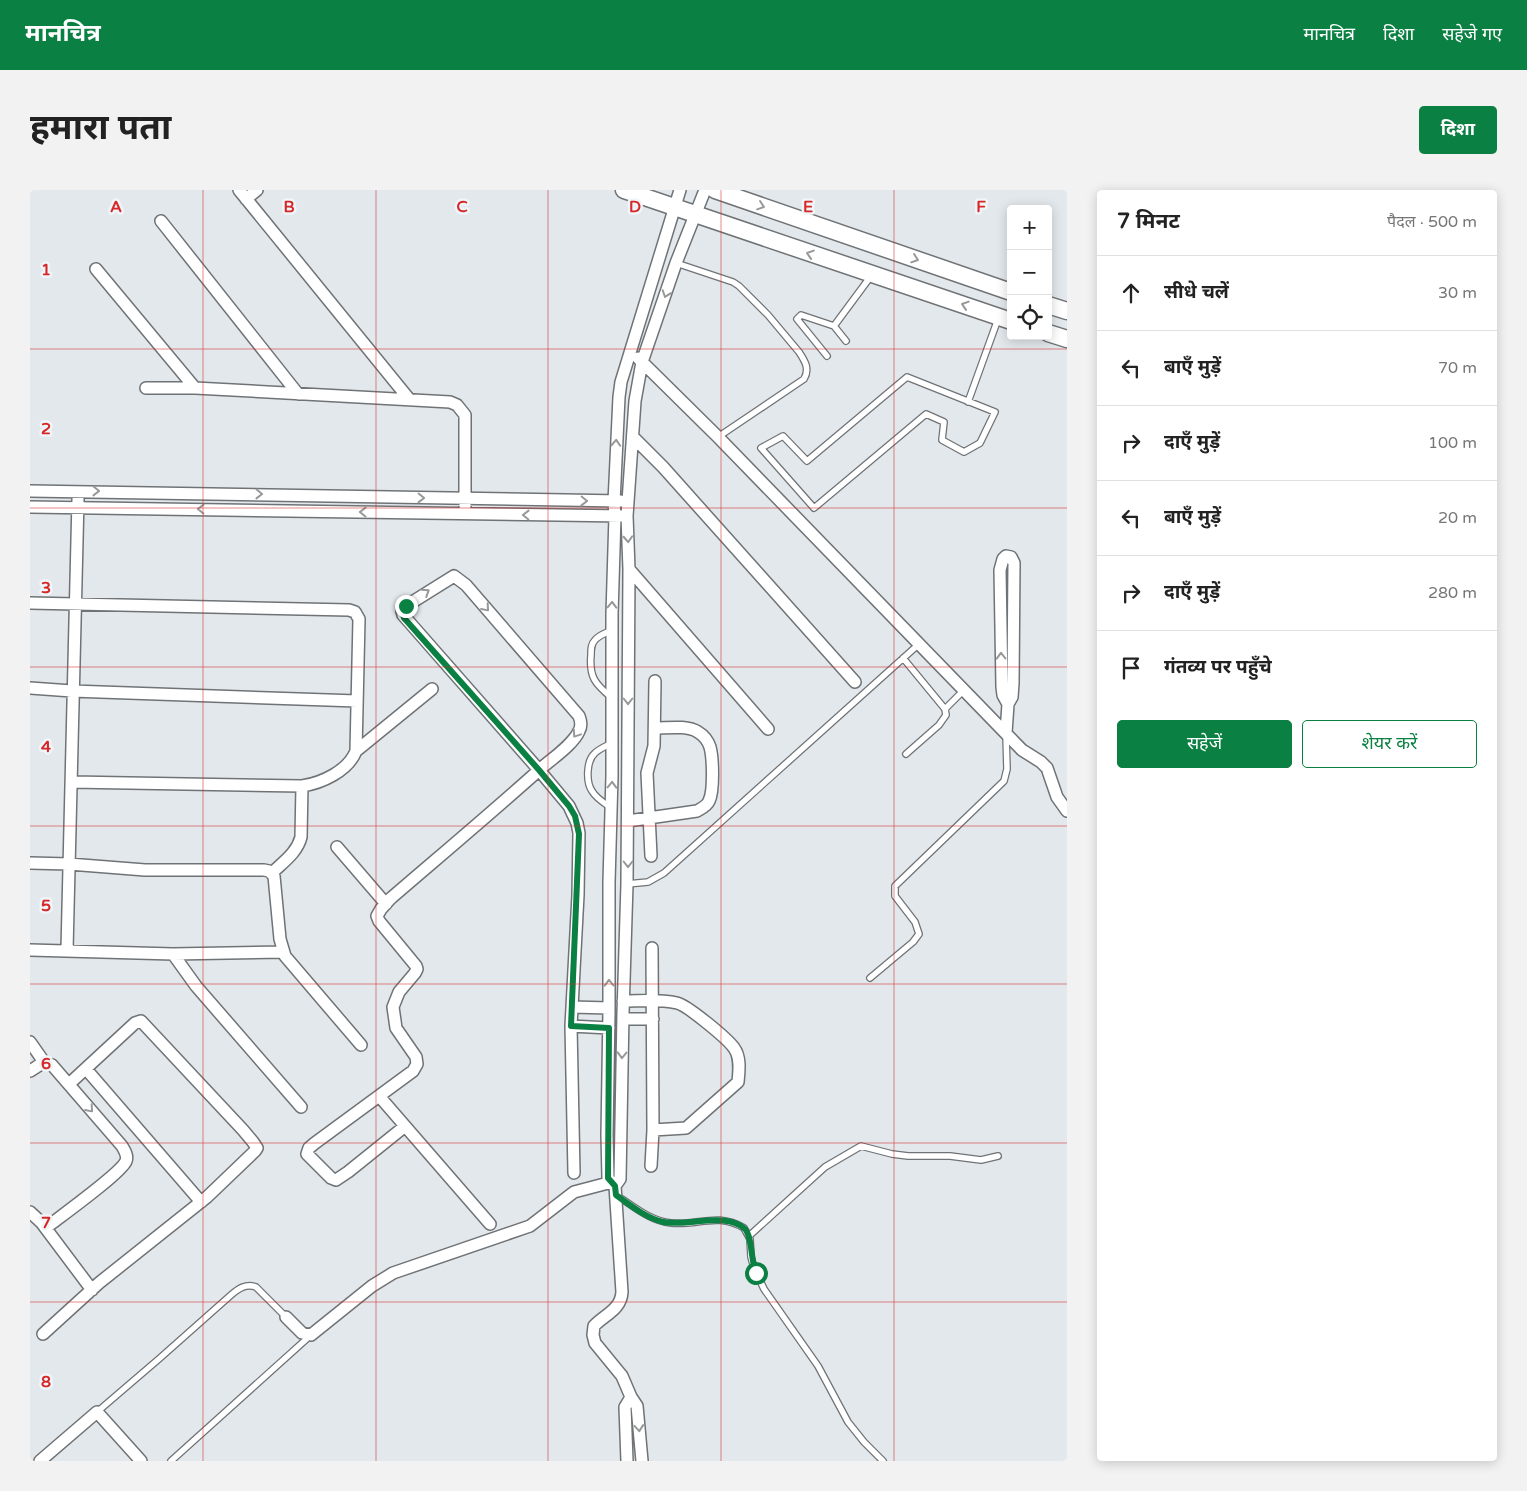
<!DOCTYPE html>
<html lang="hi">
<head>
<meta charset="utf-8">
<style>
	:root { --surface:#fff; --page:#f2f2f2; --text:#222; --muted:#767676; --line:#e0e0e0; --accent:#0b8043 }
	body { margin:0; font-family:"Varela Round","Noto Sans Devanagari",sans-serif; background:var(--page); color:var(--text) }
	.controls { position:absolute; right:15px; top:15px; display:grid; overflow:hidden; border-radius:5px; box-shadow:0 2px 12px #0003 }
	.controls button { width:45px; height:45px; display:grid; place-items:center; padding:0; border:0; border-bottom:1px solid var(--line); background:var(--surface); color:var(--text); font:25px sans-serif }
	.stop { position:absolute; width:15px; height:15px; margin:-11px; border:4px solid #0b8043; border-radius:50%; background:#fff }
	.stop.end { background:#0b8043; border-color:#fff; box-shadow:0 1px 5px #0008 }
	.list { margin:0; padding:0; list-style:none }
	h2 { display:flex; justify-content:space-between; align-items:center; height:65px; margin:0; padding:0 20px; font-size:21px }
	h2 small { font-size:16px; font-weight:400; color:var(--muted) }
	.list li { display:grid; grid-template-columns:32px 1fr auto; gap:15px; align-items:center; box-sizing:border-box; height:75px; padding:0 20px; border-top:1px solid var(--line) }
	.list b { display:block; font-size:19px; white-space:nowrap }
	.list em { font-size:16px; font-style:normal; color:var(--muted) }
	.actions { display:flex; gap:10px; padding:15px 20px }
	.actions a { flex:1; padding:11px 0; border:1px solid var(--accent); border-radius:5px; text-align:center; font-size:18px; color:var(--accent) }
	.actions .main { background:var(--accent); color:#fff }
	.icon { flex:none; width:28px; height:28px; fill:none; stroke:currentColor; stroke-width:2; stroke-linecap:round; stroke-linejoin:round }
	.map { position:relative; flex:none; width:1037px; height:1271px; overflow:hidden; border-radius:5px }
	header { display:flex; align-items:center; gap:30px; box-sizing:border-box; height:70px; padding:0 25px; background:var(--accent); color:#fff }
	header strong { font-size:24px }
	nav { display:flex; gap:28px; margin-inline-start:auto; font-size:18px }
	.intro { display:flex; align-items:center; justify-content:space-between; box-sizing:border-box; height:120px; padding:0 30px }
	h1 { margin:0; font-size:35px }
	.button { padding:12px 22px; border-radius:5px; background:var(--accent); color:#fff; font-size:18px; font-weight:700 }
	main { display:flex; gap:30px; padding:0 30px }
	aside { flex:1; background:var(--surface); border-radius:5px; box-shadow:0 2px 12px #0003 }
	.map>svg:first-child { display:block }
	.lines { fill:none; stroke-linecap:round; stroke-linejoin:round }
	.lane-casing { stroke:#6f7376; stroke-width:8 }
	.street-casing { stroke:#6f7376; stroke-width:14 }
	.secondary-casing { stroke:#6f7376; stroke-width:19 }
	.lane { stroke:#fff; stroke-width:5.5 }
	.street { stroke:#fff; stroke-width:11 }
	.secondary { stroke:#fff; stroke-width:16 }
	.oneway { stroke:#979898 }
	.route { stroke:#0b8043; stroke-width:6 }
	.grid { fill:none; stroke:#d62828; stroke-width:1; stroke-opacity:0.55 }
	.grid-label { font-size:16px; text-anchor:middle; font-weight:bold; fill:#d62828; stroke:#f0f5f9; stroke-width:5; stroke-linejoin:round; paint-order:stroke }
</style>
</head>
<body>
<header>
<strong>मानचित्र</strong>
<nav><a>मानचित्र</a><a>दिशा</a><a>सहेजे गए</a></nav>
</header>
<div class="intro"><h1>हमारा पता</h1><a class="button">दिशा</a></div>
<main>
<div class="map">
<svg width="1037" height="1271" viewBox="0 0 1037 1271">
	<rect width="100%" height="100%" fill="#e3e8ec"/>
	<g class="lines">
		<defs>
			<path id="lane" d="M646,73L703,92L709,96L738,125L769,162C775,171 780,179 774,189L688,247
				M804,136L841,86
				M797,166L767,129L771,125L804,136L816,151
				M877,187L965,222L950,253L934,262L912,250L914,232L896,224L784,318L731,258L753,246L777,271Z
				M938,212L968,129
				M873,468L915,519L934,500
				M582,508C565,494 559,487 561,465C561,459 561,454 565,450C569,445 576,443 582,440
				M876,564L909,535L916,525L915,519
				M580,617C574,613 566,608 562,601C556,592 556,571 565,563C569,559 576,556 582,553
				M597,694L618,692L634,683L889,454
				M840,788L883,752L889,744L885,732L865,706V696L974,591L977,579L976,545
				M586,1005C603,1016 620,1031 641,1033C668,1036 687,1022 714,1038L720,1049L721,1067L724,1078L734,1099L788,1176L818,1232L834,1252L853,1271
				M719,1046L795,977L831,956L862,964L878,966H920L951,970L968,966
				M67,1222L130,1168L201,1105C208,1099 216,1093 226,1097L256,1127
				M141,1271L281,1145"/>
			<path id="street" d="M209,0L379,209
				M216,9L227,0
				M131,31L268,204
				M66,79L165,198
				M608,168L688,247L992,560L1011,572L1017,578L1027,607L1037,621
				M116,198H165L420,212L427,215L435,225V316
				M603,247L633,277L825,492
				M0,301L591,311
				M0,317L593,326
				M599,379L738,539
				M0,413L319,420L325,422L329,429L326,561C318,581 292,593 272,596L42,592
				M0,498L42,501L327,511
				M976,543L978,514L982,507L983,493L984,373L981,367L976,366L973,369L970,380L972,497L973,505L978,514
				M326,561L402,499
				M598,631L667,621C672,618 677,616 679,611C684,601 683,568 680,557C678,551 673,545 668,542C657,535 638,538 625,538
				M307,657L356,714
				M621,666L617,583L624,556L625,491
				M0,673L39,674L115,680H234L239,681L244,686L250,749L255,766L331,855
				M242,683C253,672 267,663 271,647L272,596
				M0,760L143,764L253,762
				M37,760L48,309
				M143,764L166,796L271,917
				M593,811C611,811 629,809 647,813C657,815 698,849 704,858C711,867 709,882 708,892L656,938L623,940
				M542,817L579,818
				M593,829H623
				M541,836L579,838
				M0,852L14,872
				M56,879L171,1012
				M0,881L14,872L22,875L92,956C95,961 98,966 96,971C92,982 34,1024 21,1034L14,1035L0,1022
				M349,906L460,1034
				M374,937L318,982L306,990L301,988L277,964L279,958L285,953L383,881L387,874L386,867L366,838L363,817L369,802L385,783L387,779L386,776L349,731L347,726L351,719L360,709C410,666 460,624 508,581C520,570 543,555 549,541C552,536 551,531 549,526L436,395L424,386L376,416L372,421L373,425L509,580L539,616L547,633L549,643L548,705L541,836L544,983
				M621,976L623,940L622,758
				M585,996L590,989L593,823L597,694L599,379L597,326L605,211L612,172L646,73L675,0
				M11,1032L62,1100
				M256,1127L272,1143L281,1145L342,1096L363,1083L500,1036L544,1002L582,992
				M13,1144L69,1093L177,1007L225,961L227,958L223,952L213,940L111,831L105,833L39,894
				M10,1271L67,1222L111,1271
				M597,1271L595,1217L601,1207
				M612,1271L607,1216L601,1207L592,1186L565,1153L563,1145L564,1136C574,1125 591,1120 592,1102L585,996L578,988L577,945L579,821V692L582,586V424L585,326L584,312L589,207L591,192L650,0"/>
			<path id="secondary" d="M594,0L981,131
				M685,0L981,102
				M1018,115L1037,121
				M1018,143L1037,149"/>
		</defs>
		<use href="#lane" class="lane-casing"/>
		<use href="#street" class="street-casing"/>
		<use href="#secondary" class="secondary-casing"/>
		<use href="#lane" class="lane"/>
		<use href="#street" class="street"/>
		<use href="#secondary" class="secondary"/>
	</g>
	<defs><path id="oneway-chevron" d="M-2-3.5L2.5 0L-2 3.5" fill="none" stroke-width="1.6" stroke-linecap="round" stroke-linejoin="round" transform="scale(1.25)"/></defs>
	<g class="oneway">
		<use href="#oneway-chevron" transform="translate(731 16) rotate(19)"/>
		<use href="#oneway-chevron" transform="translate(780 64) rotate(-162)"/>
		<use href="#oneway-chevron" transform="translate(885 69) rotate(19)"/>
		<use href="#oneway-chevron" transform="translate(636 104) rotate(109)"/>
		<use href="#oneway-chevron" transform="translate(935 115) rotate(-162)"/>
		<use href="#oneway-chevron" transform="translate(586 253) rotate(-87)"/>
		<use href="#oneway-chevron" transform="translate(66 301) rotate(1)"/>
		<use href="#oneway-chevron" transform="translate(229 304) rotate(1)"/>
		<use href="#oneway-chevron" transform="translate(391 308) rotate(1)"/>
		<use href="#oneway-chevron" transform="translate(554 311) rotate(1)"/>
		<use href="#oneway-chevron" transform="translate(171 319) rotate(-179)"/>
		<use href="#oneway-chevron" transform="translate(333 322) rotate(-179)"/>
		<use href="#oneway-chevron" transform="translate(496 325) rotate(-179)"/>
		<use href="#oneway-chevron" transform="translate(598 349) rotate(87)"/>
		<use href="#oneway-chevron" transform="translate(396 402) rotate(-33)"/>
		<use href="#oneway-chevron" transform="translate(582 415) rotate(-88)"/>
		<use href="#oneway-chevron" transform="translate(456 418) rotate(49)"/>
		<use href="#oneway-chevron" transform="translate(971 466) rotate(-91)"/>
		<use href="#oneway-chevron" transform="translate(598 511) rotate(90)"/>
		<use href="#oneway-chevron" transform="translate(546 544) rotate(124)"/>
		<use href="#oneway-chevron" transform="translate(582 595) rotate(-88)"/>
		<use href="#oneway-chevron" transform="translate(598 674) rotate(90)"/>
		<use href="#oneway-chevron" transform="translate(579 793) rotate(-91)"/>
		<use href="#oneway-chevron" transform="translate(592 865) rotate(91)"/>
		<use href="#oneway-chevron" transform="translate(60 919) rotate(49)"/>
		<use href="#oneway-chevron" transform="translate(609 1238) rotate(85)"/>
	</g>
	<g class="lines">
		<path class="route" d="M376,416L372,421L374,428L509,580L539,616L545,626L549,644L541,836L579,838L578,988L585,996L586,1005C600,1015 616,1028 633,1032C655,1037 697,1021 715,1039C722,1046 721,1071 726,1083"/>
	</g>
	<path class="grid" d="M173,0V1271M346,0V1271M518,0V1271M691,0V1271M864,0V1271M0,159H1037M0,318H1037M0,477H1037M0,636H1037M0,794H1037M0,953H1037M0,1112H1037"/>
	<g class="grid-label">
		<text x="86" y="22">A</text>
		<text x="259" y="22">B</text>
		<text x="432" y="22">C</text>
		<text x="605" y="22">D</text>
		<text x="778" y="22">E</text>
		<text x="951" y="22">F</text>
		<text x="16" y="85">1</text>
		<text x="16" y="244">2</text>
		<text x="16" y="403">3</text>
		<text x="16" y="562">4</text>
		<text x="16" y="721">5</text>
		<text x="16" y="879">6</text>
		<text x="16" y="1038">7</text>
		<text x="16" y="1197">8</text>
	</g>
</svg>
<div class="controls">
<button>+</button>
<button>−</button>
<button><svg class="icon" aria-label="locate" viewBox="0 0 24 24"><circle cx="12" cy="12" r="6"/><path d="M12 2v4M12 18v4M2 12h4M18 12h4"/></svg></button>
</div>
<div class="stop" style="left:726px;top:1083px"></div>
<div class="stop end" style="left:376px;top:416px"></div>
</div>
<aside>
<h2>7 मिनट<small>पैदल · 500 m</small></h2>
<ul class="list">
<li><svg class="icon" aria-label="ahead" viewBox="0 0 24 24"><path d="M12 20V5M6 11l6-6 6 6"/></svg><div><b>सीधे चलें</b></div><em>30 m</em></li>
<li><svg class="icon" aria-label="left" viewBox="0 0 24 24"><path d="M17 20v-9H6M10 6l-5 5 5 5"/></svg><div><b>बाएँ मुड़ें</b></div><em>70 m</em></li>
<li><svg class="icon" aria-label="right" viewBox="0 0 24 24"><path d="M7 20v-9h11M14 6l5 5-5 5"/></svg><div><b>दाएँ मुड़ें</b></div><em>100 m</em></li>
<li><svg class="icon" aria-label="left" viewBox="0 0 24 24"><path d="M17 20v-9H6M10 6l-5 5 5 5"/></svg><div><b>बाएँ मुड़ें</b></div><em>20 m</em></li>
<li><svg class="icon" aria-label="right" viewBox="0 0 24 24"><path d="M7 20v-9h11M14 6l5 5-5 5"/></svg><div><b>दाएँ मुड़ें</b></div><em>280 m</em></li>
<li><svg class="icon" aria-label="arrive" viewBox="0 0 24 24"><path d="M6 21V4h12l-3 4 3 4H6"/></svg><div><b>गंतव्य पर पहुँचे</b></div></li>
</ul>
<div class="actions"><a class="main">सहेजें</a><a>शेयर करें</a></div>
</aside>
</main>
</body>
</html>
